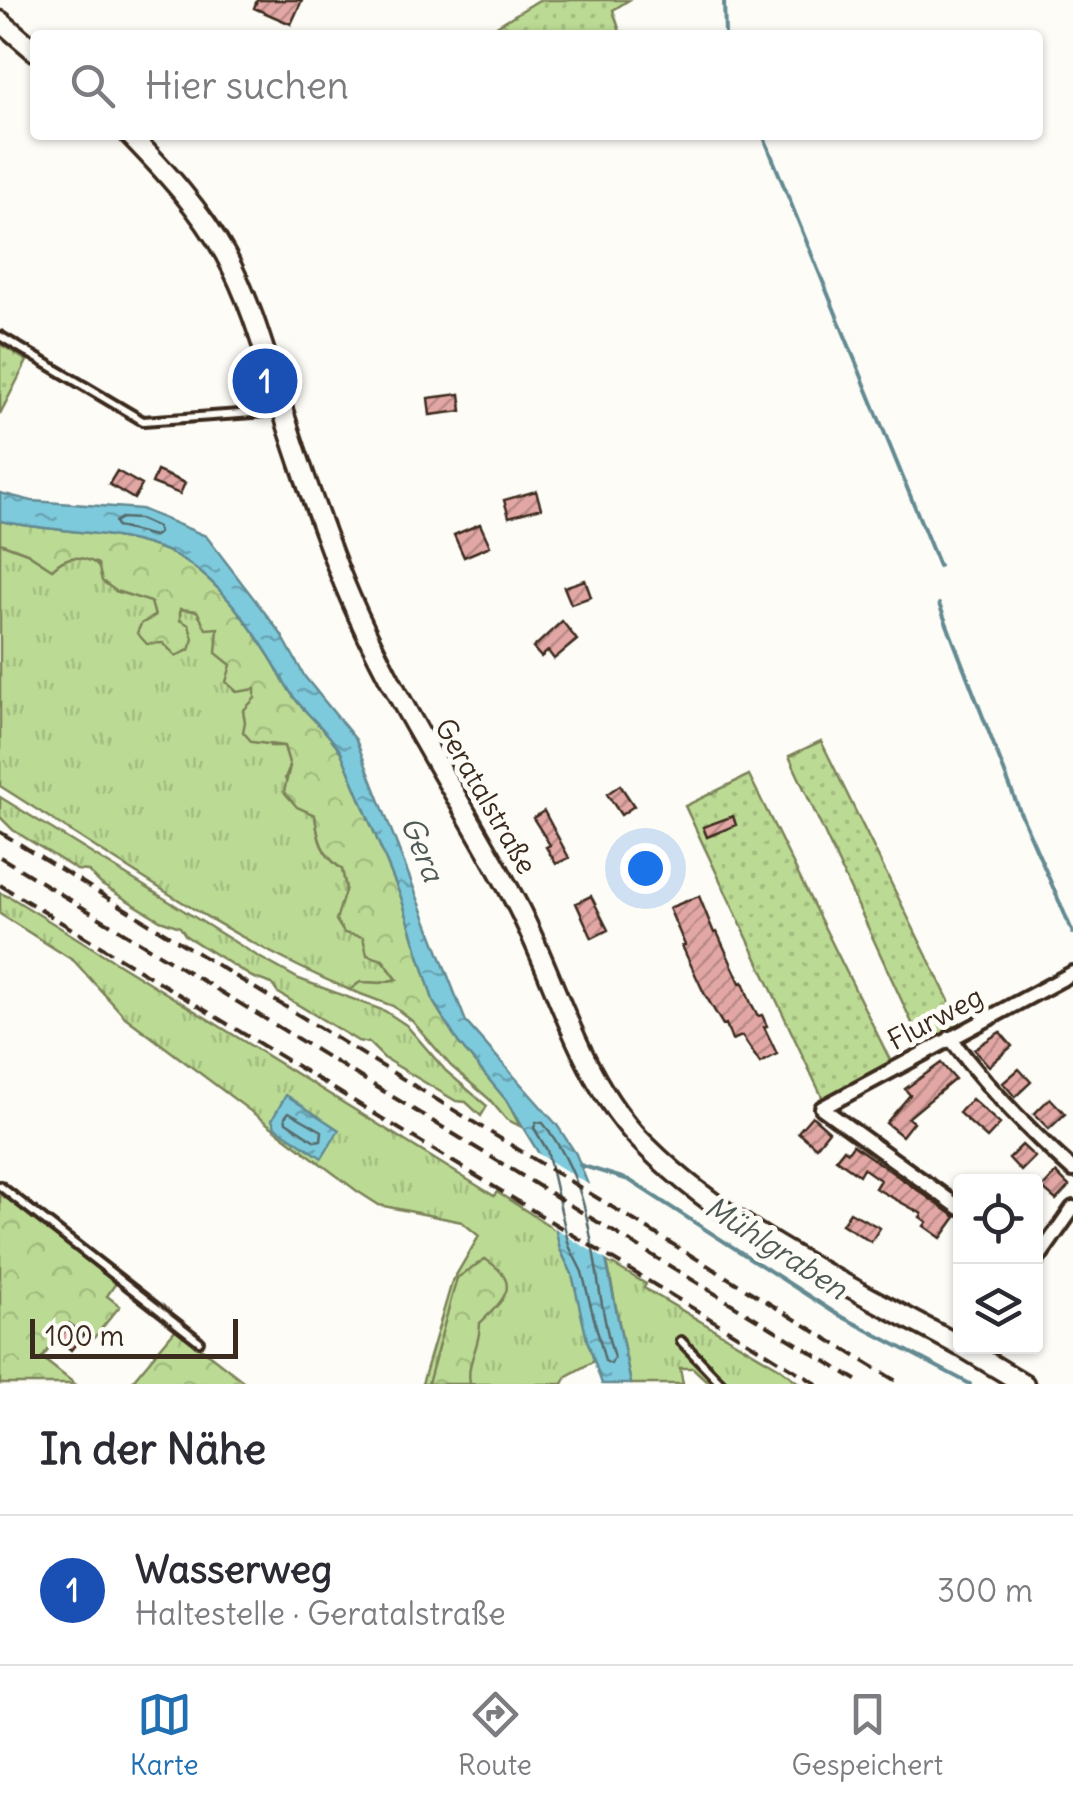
<!DOCTYPE html>
<html lang="de">
<head>
<meta charset="utf-8">
<style>
	:root { --surface:#fff; --page:#f2f2f3; --text:#2b2b33; --muted:#7c7c81; --line:#e1e1e2; --accent:#1f6fb2 }
	body { margin:0; font-family:Delius,sans-serif; background:var(--page); color:var(--text) }
	.controls { position:absolute; right:30px; bottom:30px; display:grid; overflow:hidden; border-radius:10px; box-shadow:0 2px 8px #0004 }
	.controls button { width:90px; height:90px; display:grid; place-items:center; padding:0; border:0; border-bottom:2px solid var(--line); background:var(--surface); color:var(--text); font:50px sans-serif }
	.scale { position:absolute; left:30px; bottom:25px; width:208px; box-sizing:border-box; padding-left:10px; border:5px solid #3b2a1e; border-top:0; font-size:28px; line-height:35px; white-space:nowrap; color:#3b2a1e; -webkit-text-stroke:8px #fdfcf7; paint-order:stroke }
	.you { position:absolute; left:645px; top:868px; width:35px; height:35px; margin:-25px; border:8px solid #fff; border-radius:50%; background:#1a73e8; box-shadow:0 0 0 15px #1a73e833 }
	.badge { display:grid; place-items:center; width:65px; height:65px; border-radius:50%; background:var(--accent); color:#fff; font-size:32px; font-weight:700 }
	.pin { position:absolute; translate:-50% -50%; border:5px solid #fff; box-shadow:0 2px 10px #0006 }
	.list { margin:0; padding:0; list-style:none }
	h2 { display:flex; justify-content:space-between; align-items:center; height:130px; margin:0; padding:0 40px; font-size:42px }
	h2 small { font-size:32px; font-weight:400; color:var(--muted) }
	.list li { display:grid; grid-template-columns:65px 1fr auto; gap:30px; align-items:center; box-sizing:border-box; height:150px; padding:0 40px; border-top:2px solid var(--line) }
	.list b { display:block; font-size:38px; white-space:nowrap }
	.list p { margin:0; font-size:32px; white-space:nowrap; color:var(--muted) }
	.list em { font-size:32px; font-style:normal; color:var(--muted) }
	.icon { flex:none; width:55px; height:55px; fill:none; stroke:currentColor; stroke-width:2; stroke-linecap:round; stroke-linejoin:round }
	.map { position:relative; flex:none; width:1073px; height:1384px; overflow:hidden }
	.search { position:absolute; background:var(--surface); box-shadow:0 2px 8px #0004; left:30px; right:30px; top:30px; height:110px; display:flex; align-items:center; gap:25px; box-sizing:border-box; padding:0 35px; border-radius:10px; color:var(--muted); font-size:38px }
	.sheet { height:280px; background:var(--surface) }
	nav { display:flex; justify-content:space-around; align-items:center; box-sizing:border-box; height:140px; border-top:2px solid var(--line); background:var(--surface); font-size:28px; color:var(--muted) }
	nav a { display:grid; justify-items:center; gap:5px }
	nav .on { color:var(--accent) }
	.map>svg:first-child { display:block }
	.grass { fill:url(#grass-tufts); stroke:#7b8259; stroke-width:2.5 }
	.forest { fill:url(#forest-crowns); stroke:#7b8259; stroke-width:2.5 }
	.garden { fill:url(#garden-dots); stroke:#7b8259; stroke-width:2.5 }
	.water { fill:url(#water-ripples); stroke:#638a91; stroke-width:2.5 }
	.pier { fill:#fdfcf7 }
	.lines { fill:none; stroke-linecap:round; stroke-linejoin:round }
	.shore { stroke:#566a6a; stroke-width:2.5 }
	.stream { stroke:#638a91; stroke-width:4 }
	.building { fill:url(#building-hatch); stroke:#3b2a1e; stroke-width:2.5 }
	.lane-casing { stroke:#3b2a1e; stroke-width:14 }
	.street-casing { stroke:#3b2a1e; stroke-width:20 }
	.secondary-casing { stroke:#3b2a1e; stroke-width:25 }
	.lane { stroke:#fdfcf7; stroke-width:6 }
	.street { stroke:#fdfcf7; stroke-width:12 }
	.secondary { stroke:#fdfcf7; stroke-width:18 }
	.rail { stroke:#3b2a1e; stroke-width:4; stroke-dasharray:15 8; stroke-linecap:butt }
	.labels { text-anchor:middle; stroke-width:10; stroke-linejoin:round; paint-order:stroke }
	.street-label { font-size:28px; fill:#3b2a1e; stroke:#fdfcf7 }
	.water-label { font-size:30px; font-style:italic; fill:#4f5a57; stroke:#fdfcf7 }
</style>
</head>
<body>
<div class="map">
<svg width="1073" height="1384" viewBox="0 0 1073 1384">
	<defs>
		<pattern id="grass-tufts" width="24" height="20" patternUnits="userSpaceOnUse" patternTransform="scale(2.5)"><rect width="24" height="20" fill="#bbdb94"/><path d="M3 7l-1-3M5 7V3M7 7l1-3M15 17l-1-3M17 17v-4M19 17l1-3" fill="none" stroke="#a2bc7f"/></pattern>
		<pattern id="forest-crowns" width="20" height="18" patternUnits="userSpaceOnUse" patternTransform="scale(2.5)"><rect width="20" height="18" fill="#bbdb94"/><path d="M2 6a3 3 0 1 1 6 0M12 15a3 3 0 1 1 6 0" fill="none" stroke="#a2bc7f"/></pattern>
		<pattern id="garden-dots" width="8" height="8" patternUnits="userSpaceOnUse" patternTransform="scale(2.5)"><rect width="8" height="8" fill="#bbdb94"/><path d="M2 2h.1M6 6h.1" fill="none" stroke="#a2bc7f" stroke-width="1.8" stroke-linecap="round"/></pattern>
		<pattern id="water-ripples" width="26" height="14" patternUnits="userSpaceOnUse" patternTransform="scale(2.5)"><rect width="26" height="14" fill="#7ecadd"/><path d="M2 4q2-2 4 0t4 0M15 11q2-2 4 0t4 0" fill="none" stroke="#68a4b3"/></pattern>
		<pattern id="building-hatch" width="6" height="6" patternUnits="userSpaceOnUse" patternTransform="scale(2.5)"><rect width="6" height="6" fill="#e2a7a5"/><path d="M-1 1l2-2M0 6l6-6M5 7l2-2" fill="none" stroke="#b88886"/></pattern>
	</defs>
	<rect width="100%" height="100%" fill="#fdfcf7"/>
	<filter id="ink" filterUnits="userSpaceOnUse"><feTurbulence type="fractalNoise" baseFrequency=".01" numOctaves="2"/><feDisplacementMap in="SourceGraphic" scale="20" xChannelSelector="R" yChannelSelector="G"/><feConvolveMatrix kernelMatrix="1 2 1 2 8 2 1 2 1" color-interpolation-filters="sRGB"/></filter>
	<g filter="url(#ink)">
		<path class="grass" d="M0,543L27,553L52,569C83,541 98,563 115,591L151,601L155,616L141,624L180,620V609L197,611L219,628L231,665L255,688L270,746H284L290,766L285,778L297,806L315,815C318,840 321,854 342,869L346,888L343,905L363,937L397,979L381,983L360,982L350,990C225,937 114,858 0,786Z
			M0,797L259,957L299,979L385,1011L406,1025L446,1071L487,1106L481,1116L466,1102L456,1101L384,1058L369,1043L358,1041L277,992L272,984L252,977L186,936L180,927L160,920L102,885L88,871L77,870L13,830L0,817Z
			M0,893L12,898L486,1191L494,1196L497,1192L556,1230L560,1249L572,1274L594,1361L567,1376L563,1384H422L452,1282L479,1236L462,1222L379,1205L357,1191L125,1017L74,961L0,914Z
			M607,1261L646,1284L644,1288L778,1367L800,1384H710L693,1368H680L683,1384H631Z"/>
		<path class="forest" d="M0,521C53,532 108,530 159,548C205,564 243,614 268,654C278,669 285,686 296,700C311,719 328,731 341,752L401,897L434,1003L458,1042L506,1100L520,1126L506,1119L489,1099L451,1066L412,1021L393,1006L350,990L360,982L381,983L397,979L383,960L367,955L363,937L344,933L336,920L346,888L342,869C322,855 318,840 315,815L297,807L284,792L290,766L284,746L252,742L243,732L245,722L243,711L255,698V689L237,692L226,682L231,665L216,653L218,628L206,629L197,611L180,609V620L189,625L193,639L189,650L176,656L163,643L147,644L137,633L141,624L155,616L151,602L116,591L102,581L98,564C78,555 68,554 52,569L27,553L0,543Z
			M0,1191L116,1283L107,1296L120,1306L92,1340L69,1323L42,1358L75,1384H0Z
			M485,1259C523,1283 505,1299 480,1323C480,1349 466,1360 470,1384H428L457,1278Z
			M176,1329L247,1384H130Z"/>
		<path class="garden" d="M539,0H629L613,10L621,35H482Z
			M0,344L27,361L0,414Z
			M821,741L960,1023L924,1049L789,756Z
			M749,775L891,1062L824,1101L685,806Z"/>
		<path class="water" d="M0,493L32,501L141,509L206,536L281,634L305,677L356,740L466,1022L557,1125L576,1154L594,1200L631,1384H602L587,1340L572,1274L560,1249L538,1152L506,1100L458,1042L434,1003L401,897L341,752C328,731 311,719 296,700C285,686 278,669 268,654C243,614 205,564 159,548C108,530 53,532 0,521Z
			M286,1095L339,1130L322,1158L275,1127L272,1120Z"/>
		<path class="pier" d="M529,1148L596,1189L613,1264L550,1226Z"/>
		<g class="lines">
			<path class="shore" d="M121,518L139,519L157,527L159,533L154,536L118,527L115,522Z
				M289,1112L322,1131L321,1140L315,1141L286,1122L285,1117Z
				M536,1122L543,1123C601,1196 589,1275 614,1358L611,1364L605,1361L582,1272L569,1246L547,1150L534,1128Z"/>
			<path class="stream" d="M724,0L725,35
				M763,135L939,566
				M939,604L1020,812L1073,933
				M580,1165L629,1180L835,1313L970,1384"/>
		</g>
		<path class="building" d="M257,0H302L291,24L254,8Z
			M460,394L462,411L430,415L428,398Z
			M117,471L142,485L134,499L109,484Z
			M157,471L185,483L180,494L152,483Z
			M536,491L541,508L509,517L504,500Z
			M480,524L490,546L464,557L454,535Z
			M585,580L591,597L571,604L564,587Z
			M562,621L577,640L554,659L548,651L541,657L533,648Z
			M620,785L634,806L621,815L607,794Z
			M544,811L569,858L556,864L546,847L550,845L533,818Z
			M733,816L736,825L707,837L703,827Z
			M591,896L608,930L592,938L576,903Z
			M699,896L714,933L717,932L740,983L743,982L750,1001L758,1016L762,1015L767,1026L764,1027L777,1054L760,1063L742,1036L732,1040L726,1024L723,1025L704,993L682,946L685,945L669,908Z
			M1000,1032L1012,1046L989,1066L974,1049Z
			M941,1063L955,1079L908,1118L913,1122L902,1136L886,1123L910,1095L905,1089Z
			M1019,1069L1031,1082L1015,1097L1003,1083Z
			M1050,1098L1065,1114L1049,1129L1034,1114Z
			M972,1099L1000,1124L987,1138L959,1113Z
			M812,1116L829,1131L816,1147L798,1132Z
			M853,1145L956,1217L941,1238L924,1226L927,1222L920,1217L922,1214L875,1188L880,1180L863,1168L859,1175L836,1159L844,1149L848,1152Z
			M1022,1145L1035,1157L1021,1171L1009,1158Z
			M1056,1173L1069,1186L1056,1200L1042,1188Z
			M850,1212L880,1228L871,1242L842,1224Z
			M69,1325L83,1335L71,1350L58,1339Z"/>
		<g class="lines">
			<defs>
				<path id="lane" d="M0,336L143,421L281,411
					M0,1186L199,1341
					M681,1341L722,1384"/>
				<path id="street" d="M950,1038C987,1087 1027,1129 1073,1170
					M960,1208L822,1108L1073,973
					M1036,1261L1073,1208"/>
				<path id="secondary" d="M0,21L35,51
					M130,135C165,171 200,209 225,254C252,303 266,358 283,411C298,460 315,507 333,555C379,679 452,783 514,899C558,981 577,1078 646,1146C733,1233 854,1288 960,1346
					M961,1346L1024,1384"/>
			</defs>
			<use href="#lane" class="lane-casing"/>
			<use href="#street" class="street-casing"/>
			<use href="#secondary" class="secondary-casing"/>
			<use href="#lane" class="lane"/>
			<use href="#street" class="street"/>
			<use href="#secondary" class="secondary"/>
			<path class="rail" d="M0,832L901,1384
				M0,857L863,1384
				M0,885L817,1384"/>
		</g>
	</g>
	<g class="labels">
		<g class="street-label">
			<text transform="translate(486 796) rotate(60)" y="10">Geratalstraße</text>
			<text transform="translate(935 1018) rotate(-28)" y="10">Flurweg</text>
		</g>
		<g class="water-label">
			<text transform="translate(422 849) rotate(68)" y="10">Gera</text>
			<text transform="translate(776 1248) rotate(33)" y="10">Mühlgraben</text>
		</g>
	</g>
</svg>
<div class="controls">
<button><svg class="icon" aria-label="locate" viewBox="0 0 24 24"><circle cx="12" cy="12" r="6"/><path d="M12 2v4M12 18v4M2 12h4M18 12h4"/></svg></button>
<button><svg class="icon" aria-label="layers" viewBox="0 0 24 24"><path d="M12 4l9 5-9 5-9-5zM3 14l9 5 9-5"/></svg></button>
</div>
<div class="scale">100 m</div>
<div class="you"></div>
<div class="pin badge" style="left:265px;top:381px;background:#1a4fb4">1</div>
<div class="search"><svg class="icon" aria-label="search" viewBox="0 0 24 24"><circle cx="10" cy="10" r="6"/><path d="M15 15l6 6"/></svg>Hier suchen</div>
</div>
<section class="sheet">
<h2>In der Nähe<small></small></h2>
<ul class="list">
<li><span class="badge" style="background:#1a4fb4">1</span><div><b>Wasserweg</b><p>Haltestelle · Geratalstraße</p></div><em>300 m</em></li>
</ul>
</section>
<nav>
<a class="on"><svg class="icon" aria-label="map" viewBox="0 0 24 24"><path d="M3 6l6-2 6 2 6-2v14l-6 2-6-2-6 2zM9 4v14M15 6v14"/></svg>Karte</a>
<a><svg class="icon" aria-label="directions" viewBox="0 0 24 24"><path d="M12 3l9 9-9 9-9-9zM9 14v-3h6M13 9l2 2-2 2"/></svg>Route</a>
<a><svg class="icon" aria-label="saved" viewBox="0 0 24 24"><path d="M7 4h10v16l-5-4-5 4z"/></svg>Gespeichert</a>
</nav>
</body>
</html>
